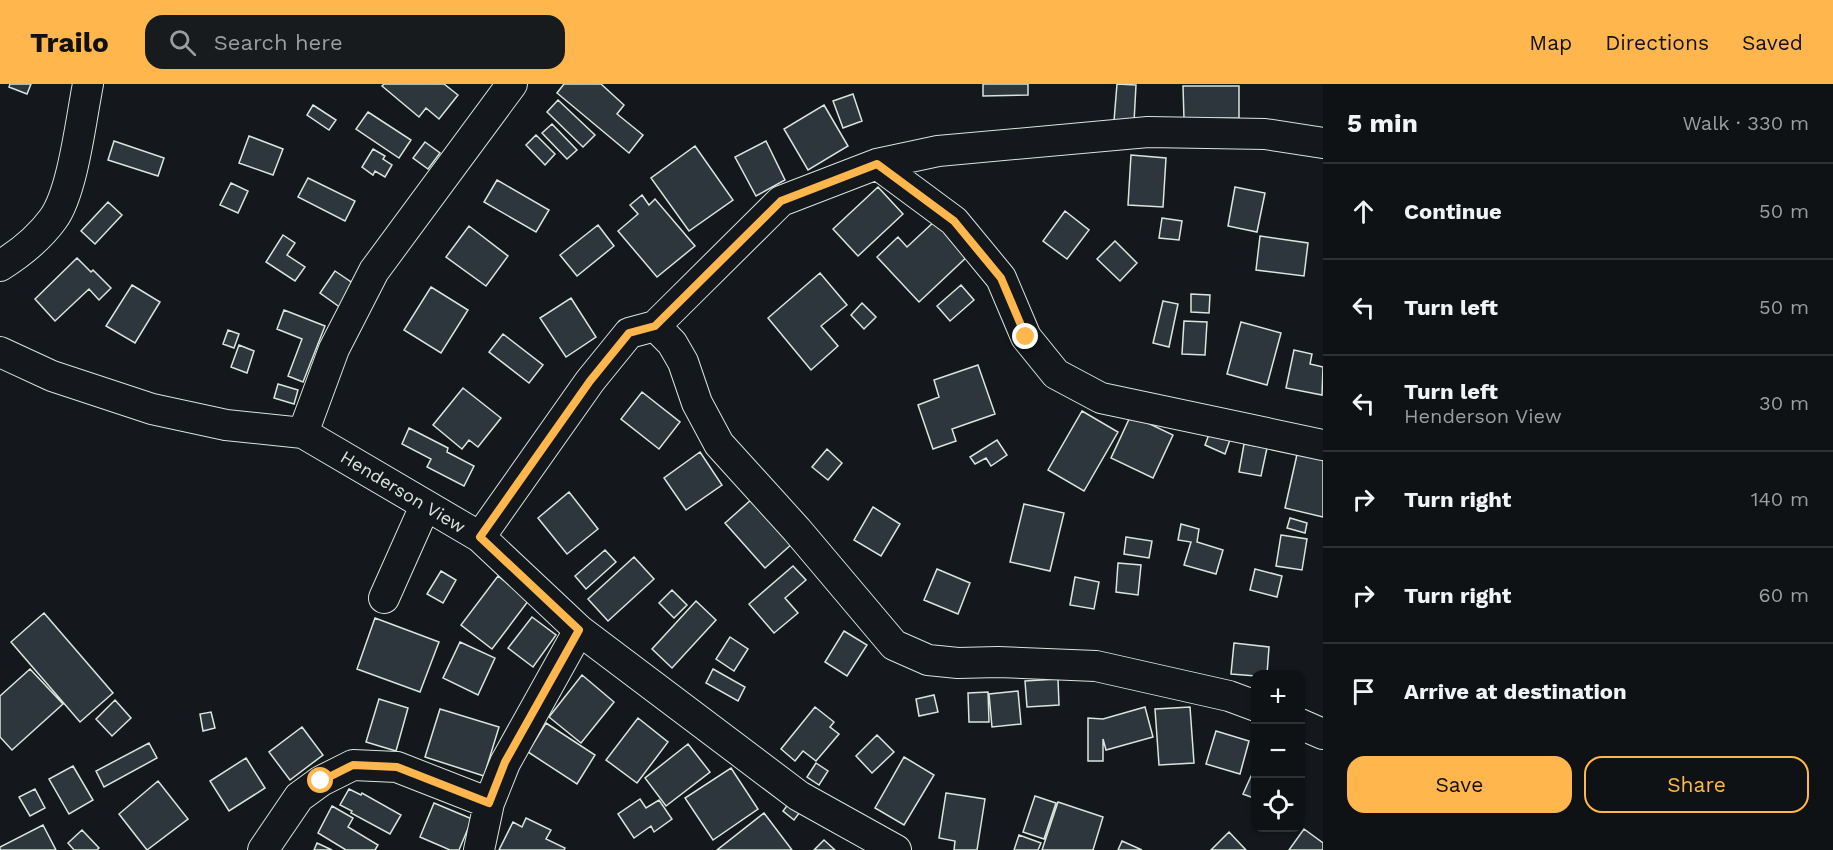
<!DOCTYPE html>
<html lang="en">
<head>
<meta charset="utf-8">
<style>
	:root { --surface:#0f1215; --page:#181b1e; --text:#f1f3f6; --muted:#9b9ea0; --line:#2f3234; --accent:#ffb74d }
	body { margin:0; font-family:"Work Sans",sans-serif; background:var(--page); color:var(--text) }
	.controls { position:absolute; right:18px; bottom:18px; display:grid; overflow:hidden; border-radius:12px; box-shadow:0 2px 4px #0004 }
	.controls button { width:54px; height:54px; display:grid; place-items:center; padding:0; border:0; border-bottom:2px solid var(--line); background:var(--surface); color:var(--text); font:30px sans-serif }
	.stop { position:absolute; width:18px; height:18px; margin:-14px; border:4px solid #ffb74d; border-radius:50%; background:#fff }
	.stop.end { background:#ffb74d; border-color:#fff; box-shadow:0 2px 6px #0008 }
	.list { margin:0; padding:0; list-style:none }
	h2 { display:flex; justify-content:space-between; align-items:center; height:78px; margin:0; padding:0 24px; font-size:26px }
	h2 small { font-size:20px; font-weight:400; color:var(--muted) }
	.list li { display:grid; grid-template-columns:39px 1fr auto; gap:18px; align-items:center; box-sizing:border-box; height:96px; padding:0 24px; border-top:2px solid var(--line) }
	.list b { display:block; font-size:22px; white-space:nowrap }
	.list p { margin:0; font-size:20px; white-space:nowrap; color:var(--muted) }
	.list em { font-size:20px; font-style:normal; color:var(--muted) }
	.actions { display:flex; gap:12px; padding:18px 24px }
	.actions a { flex:1; padding:14px 0; border:2px solid var(--accent); border-radius:18px; text-align:center; font-size:21px; color:var(--accent) }
	.actions .main { background:var(--accent); color:#111 }
	.icon { flex:none; width:33px; height:33px; fill:none; stroke:currentColor; stroke-width:2; stroke-linecap:round; stroke-linejoin:round }
	.map { position:relative; flex:none; width:1323px; height:766px; overflow:hidden }
	header { display:flex; align-items:center; gap:36px; box-sizing:border-box; height:84px; padding:0 30px; background:var(--accent); color:#111 }
	header strong { font-size:28px }
	nav { display:flex; gap:33px; margin-inline-start:auto; font-size:21px }
	.search { width:420px; height:54px; background:var(--page); display:flex; align-items:center; gap:15px; box-sizing:border-box; padding:0 21px; border-radius:18px; color:var(--muted); font-size:22px }
	main { display:flex }
	aside { flex:1; background:var(--surface) }
	.map>svg:first-child { display:block }
	.building { fill:#2c363c; stroke:#d8e6dc; stroke-width:1.5 }
	.lines { fill:none; stroke-linecap:round; stroke-linejoin:round }
	.minor-casing { stroke:#d8e6dc; stroke-width:32 }
	.minor { stroke:#14181c; stroke-width:30 }
	.route { stroke:#ffb74d; stroke-width:8 }
	.labels { text-anchor:middle; stroke-width:4.5; stroke-linejoin:round; paint-order:stroke }
	.street-label { font-size:18px; fill:#d8e6dc; stroke:#14181c }
</style>
</head>
<body>
<header>
<strong>Trailo</strong>
<div class="search"><svg class="icon" aria-label="search" viewBox="0 0 24 24"><circle cx="10" cy="10" r="6"/><path d="M15 15l6 6"/></svg>Search here</div>
<nav><a>Map</a><a>Directions</a><a>Saved</a></nav>
</header>
<main>
<div class="map">
<svg width="1323" height="766" viewBox="0 0 1323 766">
	<rect width="100%" height="100%" fill="#14181c"/>
	<path class="building" d="M10,0H31L27,10L9,3Z
		M384,0H444L458,11L439,35L426,24L419,33L382,2Z
		M564,0H601L624,21L617,30L643,51L629,69L557,9Z
		M983,0H1028V11L983,12Z
		M1117,0L1136,1L1134,38L1114,37Z
		M1183,2H1239V34L1184,35Z
		M853,10L862,37L843,44L833,17Z
		M558,16L595,51L583,63L547,28Z
		M313,21L336,36L329,46L307,31Z
		M824,21L848,62L808,86L784,45Z
		M368,28L411,56L399,74L356,45Z
		M552,40L577,66L567,75L542,49Z
		M536,51L555,70L545,81L526,61Z
		M249,52L283,65L273,91L239,79Z
		M114,57L164,74L158,92L108,76Z
		M766,57L785,96L756,112L735,73Z
		M425,58L440,69L428,85L413,74Z
		M695,62L733,116L689,147L651,94Z
		M373,65L385,72L383,75L392,81L385,93L375,87L373,91L362,83Z
		M1131,71L1166,74L1163,123L1128,121Z
		M308,94L355,117L345,137L298,113Z
		M497,96L549,126L536,148L484,118Z
		M231,99L248,107L238,129L220,121Z
		M878,103L903,130L858,172L833,145Z
		M1235,103L1265,109L1257,148L1228,142Z
		M642,111L649,121L655,115L695,162L657,193L618,147L638,130L630,121Z
		M108,118L122,131L95,160L81,147Z
		M1065,127L1089,146L1067,175L1043,157Z
		M1162,134L1182,137L1179,156L1159,154Z
		M937,135L970,170L919,218L877,173L898,153L907,163Z
		M598,141L614,162L577,192L560,171Z
		M469,142L508,172L486,202L446,173Z
		M283,151L295,159L287,171L305,183L295,197L266,178Z
		M1260,152L1308,159L1304,192L1256,186Z
		M1115,157L1137,179L1120,197L1097,175Z
		M77,174L91,188L93,186L111,204L99,216L89,205L55,237L35,215Z
		M335,187L357,202L341,224L320,209Z
		M820,189L847,221L821,242L838,262L811,286L768,234Z
		M132,201L160,218L135,259L106,242Z
		M961,201L974,216L950,237L937,222Z
		M431,203L468,226L441,269L404,246Z
		M1191,210L1210,211L1209,229L1191,228Z
		M571,214L596,253L566,273L540,234Z
		M1163,217L1178,220L1169,263L1153,259Z
		M862,219L876,233L864,245L851,231Z
		M284,226L325,242L303,298L288,292L302,255L277,245Z
		M1184,237L1207,238L1205,271L1182,270Z
		M1241,238L1281,249L1267,301L1227,290Z
		M228,246L239,250L234,264L223,260Z
		M503,250L543,281L529,299L489,268Z
		M239,261L254,267L247,289L231,283Z
		M1294,266L1312,270L1310,280L1323,283L1322,311L1286,304Z
		M978,281L995,330L952,345L956,357L933,365L918,321L939,313L934,296Z
		M278,300L298,306L294,320L274,314Z
		M463,304L501,334L478,363L469,356L462,365L433,341Z
		M642,308L680,338L659,365L621,335Z
		M1082,327L1118,348L1084,407L1048,386Z
		M1131,331L1173,351L1153,394L1111,374Z
		M409,344L448,364L447,368L474,382L464,402L427,383L431,375L402,360Z
		M1211,345L1231,353L1225,370L1205,361Z
		M997,356L1007,371L991,382L986,374L975,380L970,373Z
		M1244,360L1267,364L1261,392L1239,388Z
		M827,365L842,379L828,396L812,383Z
		M1298,366L1323,372V433L1285,424Z
		M700,368L722,401L686,426L664,394Z
		M569,408L598,445L567,470L538,434Z
		M752,415L793,459L765,484L725,439Z
		M1024,420L1064,429L1050,487L1010,478Z
		M873,423L900,440L881,472L854,456Z
		M1290,434L1307,439L1305,449L1287,444Z
		M1181,440L1199,445L1197,458L1223,466L1216,490L1184,481L1191,458L1178,456Z
		M1281,451L1307,455L1302,486L1276,482Z
		M1126,453L1152,457L1149,474L1124,470Z
		M605,466L616,478L586,505L575,492Z
		M634,473L654,495L608,537L588,515Z
		M1118,479L1141,481L1138,511L1116,508Z
		M793,482L806,496L785,514L798,529L774,549L749,520Z
		M937,485L970,499L958,530L924,516Z
		M1255,485L1282,492L1277,513L1250,506Z
		M441,487L456,496L443,519L427,510Z
		M498,492L529,516L492,565L461,541Z
		M1075,493L1099,498L1094,525L1070,521Z
		M672,506L687,521L674,534L659,519Z
		M696,517L716,536L672,584L652,565Z
		M44,529L113,609L80,638L11,558Z
		M532,533L556,551L533,583L508,564Z
		M375,534L439,558L420,608L357,585Z
		M844,547L867,561L847,592L825,578Z
		M730,553L748,565L734,587L716,575Z
		M460,558L495,574L478,611L443,594Z
		M1234,559L1269,563L1267,590H1256V592L1231,590Z
		M30,585L63,620L12,666L0,653V612Z
		M713,585L745,603L738,617L706,599Z
		M582,591L614,618L581,659L549,633Z
		M1058,595L1059,621L1027,623L1025,597Z
		M1018,607L1021,640L992,643L989,610Z
		M988,608L989,638H969L968,609Z
		M934,611L938,628L919,632L916,615Z
		M379,615L408,624L396,667L366,658Z
		M115,616L131,634L112,652L96,635Z
		M815,623L834,638L830,643L839,650L816,677L803,667L795,677L781,665Z
		M1145,623L1153,653L1106,666L1103,655V677H1088V634L1103,635Z
		M1190,623L1194,679L1159,681L1155,625Z
		M440,625L499,643L484,692L425,673Z
		M211,628L215,644L203,647L200,630Z
		M638,634L668,658L637,699L606,676Z
		M546,639L595,671L577,700L528,668Z
		M302,643L323,671L290,696L269,668Z
		M1216,647L1249,657L1240,690L1206,680Z
		M877,651L894,668L872,689L856,672Z
		M149,659L157,674L104,703L96,687Z
		M688,660L710,688L666,722L645,694Z
		M904,673L934,691L904,741L875,724Z
		M246,674L265,704L229,727L210,697Z
		M816,679L828,687L819,701L807,693Z
		M1256,681V715L1243,710Z
		M73,682L93,716L69,730L49,695Z
		M731,684L758,725L713,756L685,714Z
		M158,697L188,735L147,766L119,730Z
		M35,705L45,724L30,732L19,713Z
		M349,705L361,711L362,709L401,731L390,750L351,729L352,727L340,721Z
		M946,709L985,715L977,766H954L955,757L939,754Z
		M1035,712L1056,719L1044,755L1023,748Z
		M640,715L646,724L659,716L672,735L654,748L651,742L634,754L618,730Z
		M1058,718L1103,733L1093,766H1042Z
		M434,719L472,735L459,766H450L420,753Z
		M789,719L800,728L794,736L783,727Z
		M332,722L353,734L348,743L378,761L375,766H346L318,749Z
		M764,729L792,766H717Z
		M526,734L551,746L546,755L565,764L564,766H499L513,738L522,743Z
		M43,741L56,766H0V763Z
		M1304,745L1323,759V766H1289Z
		M82,746L99,764L97,766H74L68,759Z
		M1229,748L1246,766H1211Z
		M1019,751L1041,759L1038,766H1014Z
		M824,756L835,766H814Z
		M1122,757L1142,766H1118Z
		M317,759L332,766H314Z"/>
	<g class="lines">
		<defs>
			<path id="minor" d="M877,80L954,137L1001,194L1026,253L1056,290L1101,314L1323,361
				M0,182C19,170 40,153 53,135C73,108 81,35 88,0
				M655,242L672,259L683,278L697,319L719,360L797,446L894,561L928,576L958,579L998,578L1096,582L1229,612L1256,622
				M0,268L52,292L152,325L226,341L303,349L480,453L579,546L799,712L896,766
				M303,349L334,265L374,187L512,0
				M480,453L590,297L629,249L655,242L781,117L877,80L938,67L1148,48L1265,50L1323,59
				M384,514L425,422
				M1300,640L1323,650
				M263,766L299,713L321,697L353,681L397,683L489,719
				M479,766L489,719L505,679L579,546"/>
		</defs>
		<use href="#minor" class="minor-casing"/>
		<use href="#minor" class="minor"/>
	</g>
	<g class="lines">
		<path class="route" d="M321,697L353,681L397,683L489,719L505,678L579,546L480,453L590,297L629,249L655,242L781,117L877,80L954,137L1001,194L1026,253"/>
	</g>
	<g class="labels">
		<g class="street-label">
			<text transform="translate(403 408) rotate(31)" y="6">Henderson View</text>
		</g>
	</g>
</svg>
<div class="controls">
<button>+</button>
<button>−</button>
<button><svg class="icon" aria-label="locate" viewBox="0 0 24 24"><circle cx="12" cy="12" r="6"/><path d="M12 2v4M12 18v4M2 12h4M18 12h4"/></svg></button>
</div>
<div class="stop" style="left:321px;top:697px"></div>
<div class="stop end" style="left:1026px;top:253px"></div>
</div>
<aside>
<h2>5 min<small>Walk · 330 m</small></h2>
<ul class="list">
<li><svg class="icon" aria-label="ahead" viewBox="0 0 24 24"><path d="M12 20V5M6 11l6-6 6 6"/></svg><div><b>Continue</b></div><em>50 m</em></li>
<li><svg class="icon" aria-label="left" viewBox="0 0 24 24"><path d="M17 20v-9H6M10 6l-5 5 5 5"/></svg><div><b>Turn left</b></div><em>50 m</em></li>
<li><svg class="icon" aria-label="left" viewBox="0 0 24 24"><path d="M17 20v-9H6M10 6l-5 5 5 5"/></svg><div><b>Turn left</b><p>Henderson View</p></div><em>30 m</em></li>
<li><svg class="icon" aria-label="right" viewBox="0 0 24 24"><path d="M7 20v-9h11M14 6l5 5-5 5"/></svg><div><b>Turn right</b></div><em>140 m</em></li>
<li><svg class="icon" aria-label="right" viewBox="0 0 24 24"><path d="M7 20v-9h11M14 6l5 5-5 5"/></svg><div><b>Turn right</b></div><em>60 m</em></li>
<li><svg class="icon" aria-label="arrive" viewBox="0 0 24 24"><path d="M6 21V4h12l-3 4 3 4H6"/></svg><div><b>Arrive at destination</b></div></li>
</ul>
<div class="actions"><a class="main">Save</a><a>Share</a></div>
</aside>
</main>
</body>
</html>
